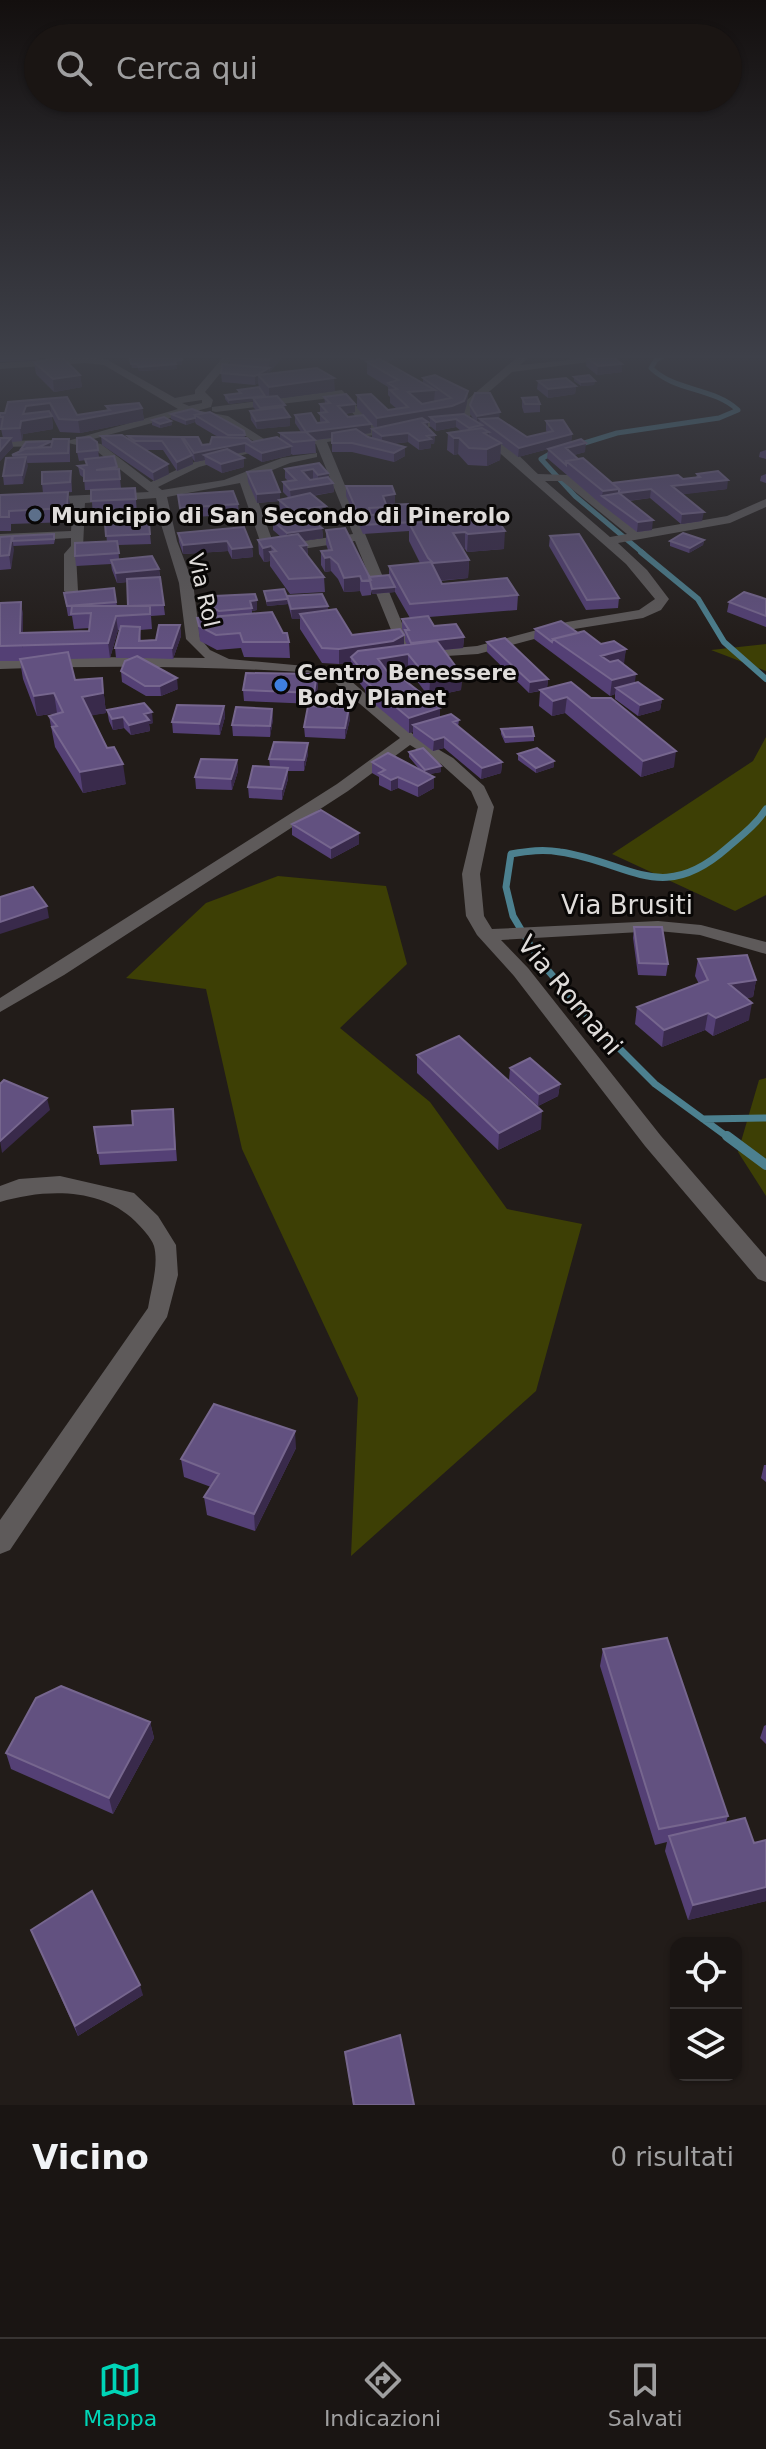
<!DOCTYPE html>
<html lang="it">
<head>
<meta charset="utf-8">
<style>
	:root { --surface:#1a1513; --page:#231e1c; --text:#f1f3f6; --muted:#9f9fa0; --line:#383433; --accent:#00d5b7 }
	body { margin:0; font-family:"DejaVu Sans",sans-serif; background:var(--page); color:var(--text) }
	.controls { position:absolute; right:24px; bottom:24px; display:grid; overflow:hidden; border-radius:16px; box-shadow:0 2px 6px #0004 }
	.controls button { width:72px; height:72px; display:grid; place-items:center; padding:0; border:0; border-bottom:2px solid var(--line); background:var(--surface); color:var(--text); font:40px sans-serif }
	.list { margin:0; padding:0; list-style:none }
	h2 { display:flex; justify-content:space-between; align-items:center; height:104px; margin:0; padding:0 32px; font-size:34px }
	h2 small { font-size:26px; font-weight:400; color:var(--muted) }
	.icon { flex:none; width:44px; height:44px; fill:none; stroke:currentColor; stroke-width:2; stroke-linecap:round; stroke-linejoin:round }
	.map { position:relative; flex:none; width:766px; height:2105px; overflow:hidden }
	.search { position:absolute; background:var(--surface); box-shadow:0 2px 6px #0004; left:24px; right:24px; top:24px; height:88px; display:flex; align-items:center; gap:20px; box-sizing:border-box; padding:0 28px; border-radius:44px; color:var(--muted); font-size:30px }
	.sheet { height:232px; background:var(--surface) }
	nav { display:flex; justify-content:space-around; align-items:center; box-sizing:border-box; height:112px; border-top:2px solid var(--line); background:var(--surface); font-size:22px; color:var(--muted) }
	nav a { display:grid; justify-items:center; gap:4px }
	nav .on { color:var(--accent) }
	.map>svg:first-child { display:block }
	.green { fill:#3d3f05 }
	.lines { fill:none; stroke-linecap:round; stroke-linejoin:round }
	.stream-far3 { stroke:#4c808f; stroke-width:5 }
	.stream-far2 { stroke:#4c808f; stroke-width:6 }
	.stream-far1 { stroke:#4c808f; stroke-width:7 }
	.stream { stroke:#4c808f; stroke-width:10 }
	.minor { fill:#5e5a5a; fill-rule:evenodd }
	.wall { fill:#544075; fill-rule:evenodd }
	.shaded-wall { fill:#392a4b }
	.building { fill:#625180; stroke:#76668e; stroke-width:2 }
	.service-dot { fill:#5c6f8a; stroke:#090706; stroke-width:3 }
	.shop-dot { fill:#3f7fe0; stroke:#090706; stroke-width:3 }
	.labels { text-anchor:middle; stroke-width:6; stroke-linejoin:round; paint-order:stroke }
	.far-poi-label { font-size:22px; font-weight:bold; fill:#dfdcda; stroke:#090706; text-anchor:start }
	.far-street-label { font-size:22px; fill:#dfdcda; stroke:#090706 }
	.street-label { font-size:26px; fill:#dfdcda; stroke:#090706 }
</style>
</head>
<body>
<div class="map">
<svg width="766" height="2105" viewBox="0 0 766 2105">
	<rect width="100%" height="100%" fill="#221c19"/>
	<path class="green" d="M766,644V671L711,650Z
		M766,737V895L735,911L612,854L753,761Z
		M278,876L386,886L407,964L340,1028L430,1102L507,1209L582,1224L536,1391L351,1556L358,1398L242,1149L206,989L126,978L206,903Z
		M766,1078V1196L738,1152L759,1080Z"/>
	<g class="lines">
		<path class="stream-far3" d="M578,445L617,433L719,418L738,410C713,387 676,392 651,368L656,360L666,354
			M557,450L541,459L575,496L644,554"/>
		<path class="stream-far2" d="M641,552L698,599L724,642L766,679"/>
		<path class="stream-far1" d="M703,1119L766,1118
			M729,1138L655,1084L590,1019L539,960L513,916L506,887L511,854C528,851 543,849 560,852C630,862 661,906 727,848C741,836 756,825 766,809"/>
		<path class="stream" d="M727,1136L766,1165"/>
		<path class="minor" d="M226,354H236L205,392L213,400L211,407L86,441L101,444L151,482L191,463L260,445L220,420L201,415V411L228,416L275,446L199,467L158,487L162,490L224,480L282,458L317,453V457L290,463L250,479L274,545L353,534L316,444L290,447L284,444L286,442L367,430L339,397L216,412L212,411V407L342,390L377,429L459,418L467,400L521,354H532L520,365L599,357L604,360L512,372L476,403L468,421L327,442L414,652L412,655L407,656L400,652L355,541L269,554L263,550L240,483L167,497L177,541L193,583L200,638L210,650L229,659L337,669L414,735L453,758L484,786L494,807L480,874L484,916L492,929L658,921L701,925L766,942V954L700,935L658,931L501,940L528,968L661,1136L766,1257V1282L758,1279L645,1146L514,976L477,935L466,916L462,874L478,807L471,791L441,764L410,745L348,791L64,975L0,1012V998L337,784L400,738L327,676L315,673C210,666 105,665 0,669V661L89,657L205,658L186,639L179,583L160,521L84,526L83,547L76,555L78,591L71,595L64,591V554L71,546V538L0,542V534L71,531L73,503L0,507V499L149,492L94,449L64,442L178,409L104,365L85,363L0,369V363L85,357L106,359L175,398L195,394V390ZM202,400V403L189,406L182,403ZM156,498L159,514L84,519L85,503Z
			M477,429C494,428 525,462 538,474L569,475L640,531L727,516L766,499V507L730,523L618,543L647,570L669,599L661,610L643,618L568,630L478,654L415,658V652L420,651L477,646L567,622L639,610L655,599L626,564L477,433ZM545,481H562L627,534L610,537Z
			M0,441L49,440L55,443L49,446L0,447Z
			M60,1176L134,1193L158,1216L176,1245L178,1275L167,1317L10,1550L0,1554V1520L148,1308C151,1289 159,1265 154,1246C151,1237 141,1227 135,1221C100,1187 44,1189 0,1202V1186L19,1179Z"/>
	</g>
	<path class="wall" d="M0,354H38L39,360L0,362Z
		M61,354H125L61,357Z
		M286,354L269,372V374L335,391L280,398L285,405V411L290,417V426L257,429L251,420L250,411L256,410L253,407V401L229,404L225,399V395L238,393V390L267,397L259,387L258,383L255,385L222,382L221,373L230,365V357Z
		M350,354H394V360L385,362L423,383V378L468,391L467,403L464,414L474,420L470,414V405L499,418L527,437L547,433L546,430V421L572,434L571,442L585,452L574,455L612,483L683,479L696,478L697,474L727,489L682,494L702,521L681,524L650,498L629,501L652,530L637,532L602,505L547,458L548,449L518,457L501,444L500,460L487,466L468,465L458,454L454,455L447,450L448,433L461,431L456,427L436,431L430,426V422L428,423V428L435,435L434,444H431V448L419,450L408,442L392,444L405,447V456L394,462L352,452H332V438L315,440L316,453L293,455L291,454V455L262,462L245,452L235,454L244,467L222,473L205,464V460L195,462L192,458L193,464L177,471L163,450H145L169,474L154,481L102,445L101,436L128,439V436L183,441V437L202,445L210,444L218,437L196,424L195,422L186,425L171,419V414L192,409L244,431L245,438L252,442L280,439V433L301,432L295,423V415L317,423H321L320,421V404L325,403L324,397L355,404V412L345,414L348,417L363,415L357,408V395L388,410L397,409L390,403V397L388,395V387L367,374V362H368ZM371,424L375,428L372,429V438L374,439L368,437L363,434L371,433Z
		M555,354H588L581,360L555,356Z
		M129,356L182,360V365H176L177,369L139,371L138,368H132Z
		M587,358L622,364V372L597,375L586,366Z
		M34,362L80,375L82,387L54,392L36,374Z
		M574,377L595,381L594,385L581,386L574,381Z
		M538,381L576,386L575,394L548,398L537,389Z
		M67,397L77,415L107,411L106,406L142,408L144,420L80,433L60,432L52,416L53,429L23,434L22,441L12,442L13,447L0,461V438H3L1,429H0V413H5Z
		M522,398L540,404V412L524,413L522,407Z
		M152,420L171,421L172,425L160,428L152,425Z
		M69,439L70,448V462L27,463L23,484L4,485L3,476L13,458L12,455L21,451V449L52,445Z
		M97,442L99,457L119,469L121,488H135L137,513L93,515L91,490H85L84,478L80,475L78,466L86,465V460L79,461L77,452Z
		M766,450V459L759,457L760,452Z
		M319,463L328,473L329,478L333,483L334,492L313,496L326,516L309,518L322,528L323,538L303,541L307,545L308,556L324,577L325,592L290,594L270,566V561L264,562L259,554L258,540L281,537L273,530V521L289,517L280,509L279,501L257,503L248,482L247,472L280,492V499L289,498L283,492V482L288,481L285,478V469Z
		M71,471L72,492L43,493L42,484Z
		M766,474V483L760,481L761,476Z
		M346,486L395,494V503L386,505L387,514H389V505L413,522L495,516L504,549L467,552L465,549L463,550L469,560L468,578L440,581L442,584L518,595L517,610L429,617L434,626L464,637L463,648L443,650L462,675L461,690L429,697L408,669L394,672L440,708V717L459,720L458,727L502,762L501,773L481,779L444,748L433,751L413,736V732L409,733L366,697L365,690L351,672V662L339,664L322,663L300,629V619H292L288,604L267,606L264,591L328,610L352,635L407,645L405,641V634L402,629V619L410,618L395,592L372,594L371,590V595L362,596L360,591L344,592L338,579L331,571L325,572L321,565V551L328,550L326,544V530L369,577L389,575V566L420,563L409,541V531L363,534L346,496Z
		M68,492L70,506L68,522L11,524V531H0V495Z
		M178,495L238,504L239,514L181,518Z
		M148,514L151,544L118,545L119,559L159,569L165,615L151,616L152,629L140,630L141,641L156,640L180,625L181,636L173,659L141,658L178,689L161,696H146L122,682L121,671L131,658H116L115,648L120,630H118L110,658L69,659L75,680L102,678L106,713L91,715L126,784L83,793L55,747L49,716L57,714V713L37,716L23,679L20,661H0V603L21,602L23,616V633L89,631L90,628L74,629L72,616H68L64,593L114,588L117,606H128L127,582L117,583L112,570L111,564L76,566L75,556L107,542L105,524L118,523Z
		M244,527L252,547L253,557L232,559L228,551L183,554L179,542L178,533Z
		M12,536V540L55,539L54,544L13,546L11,569L0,570V537Z
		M550,536L619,598L618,608L586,610L549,546Z
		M704,540L703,545L689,553L670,546V541Z
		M255,594L257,610L252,611V614L283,633L289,642L290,658L244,657L241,648L217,650L200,641L197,618L215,616L214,608Z
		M766,599V627L727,612L729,602Z
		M535,629L578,633L601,644L626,649L623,664L635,683L662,699L660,710L638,716L615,699V694L610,696L534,639Z
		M487,642L548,679L547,688L571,682L674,767L641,777L565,713L552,716L539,706L540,691L529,693L487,652Z
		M317,674L318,685L315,704L244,701L243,690Z
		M224,706L225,717L220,735L173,733L172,722Z
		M272,709L273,719L270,737L233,736L232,725Z
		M107,710L153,723L149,724L150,731L131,735L124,728L113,730L109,721Z
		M350,719L345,739L305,737L304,727Z
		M501,729L534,736V741L505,743L501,734Z
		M308,743V754L304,771H288V779L282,800L249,798L248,787L270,767L269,759Z
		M409,752L441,766V772L429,774L434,777V788L418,797L398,788L391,791L379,785V777L372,773V762L420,770L409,757Z
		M518,754L554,767L536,773L518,760Z
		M237,760L238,771L232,790L196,789L195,777Z
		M292,824L359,844L331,859L292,835Z
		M634,927L668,964L666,976L638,975L633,938Z
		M698,959L756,980L753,997L746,998L749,1020L713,1036L705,1030L662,1047L635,1024L637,1007L699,984L695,976Z
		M417,1055L541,1129L498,1150L417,1073Z
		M510,1068L560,1084L558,1096L538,1106L509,1080Z
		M173,1109L177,1161L100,1165L94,1127L133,1125Z
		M296,1448L255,1531L207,1515L204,1497L211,1487L184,1477L181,1459Z
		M764,1465H766V1482L761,1478Z
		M603,1649L728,1816L726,1822L754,1843L766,1840V1901L688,1920L665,1851L667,1842L655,1845L600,1666Z
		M150,1722L154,1738L113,1814L11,1769L6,1753Z
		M766,1725V1744L760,1738L764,1726Z
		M31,1930L143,1995L78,2036Z
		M345,2052L414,2105H353Z"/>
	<path class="shaded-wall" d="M275,354H286L270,372L269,360Z
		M387,354H394V360L374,365V356Z
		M581,354H588L581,360Z
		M182,360V365H176L177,369L139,371V367Z
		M622,364V372L597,375L598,366Z
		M269,368V377L258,375V383L255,385V376Z
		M80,375L82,387L54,392L53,379Z
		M334,378L335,391L269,400V387Z
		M595,381L594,385L581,386V382Z
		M576,386L575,394L548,398V389Z
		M435,390L434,402L408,405V392Z
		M468,391L467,403L464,414L430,417V422L428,423V431H377V418L452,406Z
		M265,396L266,400L253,398V401L229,404V400Z
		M50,403L53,429L23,434L22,441L20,428L26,406Z
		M355,404V412L338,414V406Z
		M285,405L286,414L261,416L260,408Z
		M142,408L144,420L80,433L78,420Z
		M500,412L499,421L480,419L479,424H477V416Z
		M290,417V426L257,429L256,421Z
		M195,418V422L186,425V420Z
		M456,419V427L436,431V422Z
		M171,421L172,425L160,428V424Z
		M371,424V433L306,441V432Z
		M489,432L488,448L501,443L500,460L487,466V449L484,433Z
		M408,433V442L382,445V436Z
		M572,434L571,443L518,457L519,448Z
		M435,435L434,444H431V448L419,450V441L427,436Z
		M11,438L13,447L0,461V451Z
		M454,438H459L458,454L454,455Z
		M52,441V446L34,454V449Z
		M245,443V452L211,458L204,455L205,460L195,462L194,453Z
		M586,443L585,452L566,457V448Z
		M291,446V455L262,462V453Z
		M405,447V456L394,462V453Z
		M192,455L193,464L177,471V462Z
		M26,457L28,466L23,484L22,475Z
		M244,458V467L222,473L221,464Z
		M168,464L169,474L154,481L153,472Z
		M313,469V479L302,481V471Z
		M328,473L329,483L319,485L318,475Z
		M728,480L727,489L671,496L672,486Z
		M333,483L334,492L291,499L290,490Z
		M619,489L618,502L602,496L603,491Z
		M651,489L650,498L618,502L619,493Z
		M68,492L70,506L68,522L67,508Z
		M280,492V501L257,503V494Z
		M395,494V503L383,505V496Z
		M326,506V516L293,520L292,511Z
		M704,512L702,521L681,524L682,514Z
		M653,520L652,530L637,532L638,522Z
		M322,528L323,538L287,543V533Z
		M505,531L504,549L467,552L468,534Z
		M465,532V549L452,551L453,533Z
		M12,536L14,550L11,569L9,555Z
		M704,540L703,545L689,553L690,548Z
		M227,541L228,551L183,554V545Z
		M307,545L308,559L300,546Z
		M271,546L272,555L270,552V561L264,562L263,548Z
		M252,547L253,557L232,559V549Z
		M330,557L331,571L325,572V558Z
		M469,560L468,578L433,581V563Z
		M159,569L160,579L117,583L116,573Z
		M360,576V591L344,592V578Z
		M395,587V592L372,594V589Z
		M287,599L288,604L267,606V601Z
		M257,600V610L252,611L250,601Z
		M21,602L23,616V648L20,633Z
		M328,606V616L300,614V619H292L291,609Z
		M116,616L118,630L110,658L108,643Z
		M180,625L181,636L173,659L172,648Z
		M404,635V650L351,657V662L339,664V649Z
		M464,637L463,648L411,653V643Z
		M626,649L624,664L600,671L601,656Z
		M408,654V669L378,674V659Z
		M317,674L318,685L315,704L314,693Z
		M636,674L634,689L616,688L615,694L610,696L612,680Z
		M462,675L461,690L429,697L430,681Z
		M102,678L106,713L84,717L82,697Z
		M177,678L178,689L161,696L160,686Z
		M548,679L547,689L529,693L530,682Z
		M54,693L57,713L37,716L34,696Z
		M567,697L565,713L552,716L553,701Z
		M662,699L660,710L638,716L640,705Z
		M224,706L225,717L220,735L219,724Z
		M349,708L350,719L345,739V728Z
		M440,708V724L413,725V732L409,733V718Z
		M272,709L273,719L270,737V726Z
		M152,712L153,723L149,724L150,731L131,735L129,725L144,714Z
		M123,717L124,728L113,730L112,719Z
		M444,737V748L433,751L434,740Z
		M308,743V754L304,771V760Z
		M676,751L674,767L641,777L643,761Z
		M237,760L238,771L232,790L231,779Z
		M554,761V767L536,773V768Z
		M502,762L501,773L481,779L482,768Z
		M123,764L126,784L83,793L80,772Z
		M441,766V772L425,775V770Z
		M288,768V779L282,800V789Z
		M398,777V788L391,791V780Z
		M434,777V788L418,797V786Z
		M359,833V844L331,859V848Z
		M47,906L49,918L0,934V922Z
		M756,980L753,997L726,1001L729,984Z
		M752,1003L749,1020L713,1036L716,1018Z
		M708,1013L705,1030L662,1047L664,1030Z
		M560,1084L558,1096L538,1106L539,1094Z
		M47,1098L50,1110L2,1153L0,1141Z
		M542,1111L541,1129L498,1150L499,1133Z
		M295,1431L296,1448L255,1531L254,1514Z
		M150,1722L154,1738L113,1814L109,1798Z
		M766,1887V1901L688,1920L693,1905Z
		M140,1985L143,1995L78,2036L75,2026Z"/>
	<path class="building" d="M179,354L182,360L175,361L176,364L139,367L137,364H131L129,356Z
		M232,354H275L269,360L230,357Z
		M368,354H387L374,356Z
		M62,357L80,375L53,379L34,362Z
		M613,357L622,364L598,366L587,358Z
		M380,359L435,390L408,392L422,404L451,398L423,378L435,375L468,391L464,401L452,406L377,418L357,395L371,394L388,410L408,407L390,390L397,389L388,383L398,380L367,362Z
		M222,364L269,368L255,376L221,373Z
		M317,368L334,378L269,387L258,375Z
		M589,375L595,381L581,382L574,377Z
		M566,378L576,386L548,389L538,381Z
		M259,387L265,396L229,400L225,395L241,393L238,390Z
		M475,393H490L500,412L477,416L470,405Z
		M346,394L355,404L338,406L348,417L363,415L371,424L306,432L295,415L311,413L317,423L328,422L319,413L327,412L320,404L330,403L324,397Z
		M277,396L285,405L260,408L253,398Z
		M67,397L77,415L110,410L106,406L139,403L142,408L78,420L59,419L50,403L26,406L23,414L49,411L52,416L21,421L20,428L1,429L3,417H0V413H5L8,402Z
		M537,397L540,404H525L522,398Z
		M283,407L290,417L256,421L250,411Z
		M192,409L203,413L195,415V418L186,420L171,414Z
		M210,412L244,431L245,435H228L195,415Z
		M464,414L482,425L469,428L456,419L436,422L430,417Z
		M164,417L171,421L160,424L152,420Z
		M422,418L428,422L423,423L435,435L427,436L431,439L419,441L408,433L382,436L372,429Z
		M498,418L527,437L553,431L546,421L563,420L572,434L519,448L480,419Z
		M482,428L489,432L484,433L501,443L487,449L469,448L459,438H454L448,433Z
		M356,429L368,437L405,447L394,453L352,443H332V433Z
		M306,432L315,440L293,442L280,433Z
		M122,435L168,464L153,472L101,436Z
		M128,436L181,437L192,455L177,462L162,441H135Z
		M90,437L97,442L98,450L77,452V438Z
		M183,437H198L202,445L210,444L212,437L247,438L252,442L277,437L291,446L262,453L245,443L194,453Z
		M0,438H11L0,451Z
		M53,439H69L68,453L12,455L27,448L51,447Z
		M581,439L586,443L566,448L578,459L566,461V465L548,449Z
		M52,441L37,448L21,449L26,442Z
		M227,449L244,458L221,464L204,455Z
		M114,456L117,467L96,470L119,469L120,479L84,481V470L78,466L87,465L85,459Z
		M26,457L22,475L3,476L6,458Z
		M583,458L619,489L603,491L566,461Z
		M319,463L328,473L318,475L313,469L302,471L310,480L328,477L333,483L290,490L283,482L296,480L285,469Z
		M271,470L280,492L257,494L247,472Z
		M71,471L70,482L42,484V472Z
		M718,471L728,480L672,486L704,512L682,514L651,489L619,493V489L612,483L678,475L683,479L700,477L697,474Z
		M346,486H392L395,494L383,496L387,507L369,508L371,515L392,514L389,505L408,504L413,522L363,525Z
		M135,488L136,499L91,501V490Z
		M233,491L238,504L180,508L178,495Z
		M68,492L67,508L9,511V517H0V495Z
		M310,493L326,506L292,511L279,500Z
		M619,493L653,520L638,522L602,496Z
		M148,514L150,534L106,536L105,524L118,523L117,516Z
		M304,514L322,528L287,533L273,521Z
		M495,516L505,531L468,534L465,532L453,533L469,560L433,563L428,558L409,523Z
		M244,527L252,547L232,549L227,541L183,545L178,533Z
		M345,528L371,580L362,581L360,576L344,578L338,564L330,557L325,558L321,551L332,550L326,530Z
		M683,533L704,540L690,548L670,541Z
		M54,534V539L12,541L13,536Z
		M298,534L307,545L300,546L324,577L289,579L270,552L276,551L271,546L263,548L258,540Z
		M579,534L619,598L587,600L550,536Z
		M12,536L9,555L0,556V537Z
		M117,541L119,553L75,556V543Z
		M152,556L159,569L116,573L111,560Z
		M431,562L442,584L507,578L518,595L410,604L389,566Z
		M389,575L395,587L372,589L369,577Z
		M160,577L164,605L128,606L127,579Z
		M114,588L116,602L67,606L64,593Z
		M284,589L288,599L267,601L264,591Z
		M744,592L766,599V616L729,602Z
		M255,594L257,600L250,601L252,608L219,611L214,608L215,596Z
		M322,594L328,606L291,609L287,596Z
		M21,602L20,633L89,631L91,613L71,614L72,606H150V614L116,616L108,643L0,646V603Z
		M336,609L352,635L400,629L404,635L393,641L339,649L322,648L300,614Z
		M272,612L283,633H287L289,642H243L240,633L216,635L199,626L197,618Z
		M428,616L434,626L456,624L464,637L411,643L405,630H409L402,619Z
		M561,621L578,633L553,639L552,642L535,629Z
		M159,625H180L172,648H115L121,626L140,627L139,641L156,640Z
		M584,631L601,644L614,641L626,649L601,656L610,662L618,660L636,674L612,680L553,639Z
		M505,638L548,679L530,682L487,642Z
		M437,641L462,675L430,681L408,654L378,659L387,671L394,672L440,708L409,718L365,681L370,680L351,657L358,651Z
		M68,652L75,680L102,678L103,693L82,697L107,748L114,747L123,764L80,772L52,727L57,726L49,716L63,712L54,693L34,696L20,659Z
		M137,656L177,678L160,686H145L121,671L125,661Z
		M246,673L317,674L314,693L243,690Z
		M571,682L591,698H611L676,751L643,761L567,697L553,701L540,690Z
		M638,682L662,699L640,705L616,688Z
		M144,703L152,712L144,714L149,720L129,725L123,717L112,719L107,710Z
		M177,705L224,706L219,724L172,722Z
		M308,706L349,708L345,728L304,727Z
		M236,707L272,709L270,726L232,725Z
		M451,714L459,720L453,722L502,762L482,768L444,737L434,740L413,725Z
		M532,727L534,736L505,737L501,729Z
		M274,742L308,743L304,760L269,759Z
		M423,748L441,766L425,770L409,752Z
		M537,748L554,761L536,768L518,754Z
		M388,753L434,777L418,786L398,777L391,780L379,773L385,770L372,762Z
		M201,759L237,760L231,779L195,777Z
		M253,766L288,768L282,789L248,787Z
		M321,810L359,833L331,848L292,824Z
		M33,887L47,906L0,922V897Z
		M634,927H662L668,964L639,963Z
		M747,955L756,980L729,984L752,1003L716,1018L708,1013L664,1030L637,1007L708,980L698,959Z
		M459,1036L542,1111L499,1133L417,1055Z
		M530,1058L560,1084L539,1094L510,1068Z
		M4,1080L47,1098L0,1141V1084Z
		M173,1109L175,1149L98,1153L94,1127L133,1125L132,1111Z
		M214,1404L295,1431L254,1514L204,1497L219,1474L181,1459Z
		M667,1638L728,1816L659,1829L603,1649Z
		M61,1686L150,1722L109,1798L6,1753L36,1698Z
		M745,1818L754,1843L766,1840V1887L693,1905L669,1836Z
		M92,1891L140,1985L75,2026L31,1930Z
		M400,2035L414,2105H354L345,2052Z"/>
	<linearGradient id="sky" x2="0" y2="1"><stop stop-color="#130f0e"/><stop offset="0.55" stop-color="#3e4049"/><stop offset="1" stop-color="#3e4049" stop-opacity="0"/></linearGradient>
	<rect width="766" height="648" fill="url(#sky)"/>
	<circle class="service-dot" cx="35" cy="515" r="8"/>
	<circle class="shop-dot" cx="281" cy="685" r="8"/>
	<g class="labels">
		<g class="far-poi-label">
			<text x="51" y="523">Municipio di San Secondo di Pinerolo</text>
			<text x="297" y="680">Centro Benessere<tspan x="297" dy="25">Body Planet</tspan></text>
		</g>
		<g class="far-street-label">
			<text transform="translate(204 590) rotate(77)" y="8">Via Rol</text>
		</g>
		<g class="street-label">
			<text x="627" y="914">Via Brusiti</text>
			<text transform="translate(570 995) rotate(50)" y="9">Via Romani</text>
		</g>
	</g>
</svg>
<div class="controls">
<button><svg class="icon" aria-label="locate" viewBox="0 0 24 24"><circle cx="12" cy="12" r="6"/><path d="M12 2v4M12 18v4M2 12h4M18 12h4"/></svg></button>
<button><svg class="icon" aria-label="layers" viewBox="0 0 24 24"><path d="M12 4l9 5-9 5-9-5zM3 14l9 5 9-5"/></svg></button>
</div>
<div class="search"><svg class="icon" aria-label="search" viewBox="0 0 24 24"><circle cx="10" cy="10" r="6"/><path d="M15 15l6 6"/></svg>Cerca qui</div>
</div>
<section class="sheet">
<h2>Vicino<small>0 risultati</small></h2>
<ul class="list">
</ul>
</section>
<nav>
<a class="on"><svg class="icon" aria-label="map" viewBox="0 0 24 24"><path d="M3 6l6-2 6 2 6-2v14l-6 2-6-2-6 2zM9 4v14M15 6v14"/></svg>Mappa</a>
<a><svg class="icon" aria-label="directions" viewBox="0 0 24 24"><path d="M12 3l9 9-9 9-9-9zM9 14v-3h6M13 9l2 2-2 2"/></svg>Indicazioni</a>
<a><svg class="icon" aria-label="saved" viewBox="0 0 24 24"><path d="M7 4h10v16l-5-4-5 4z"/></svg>Salvati</a>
</nav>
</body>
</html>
